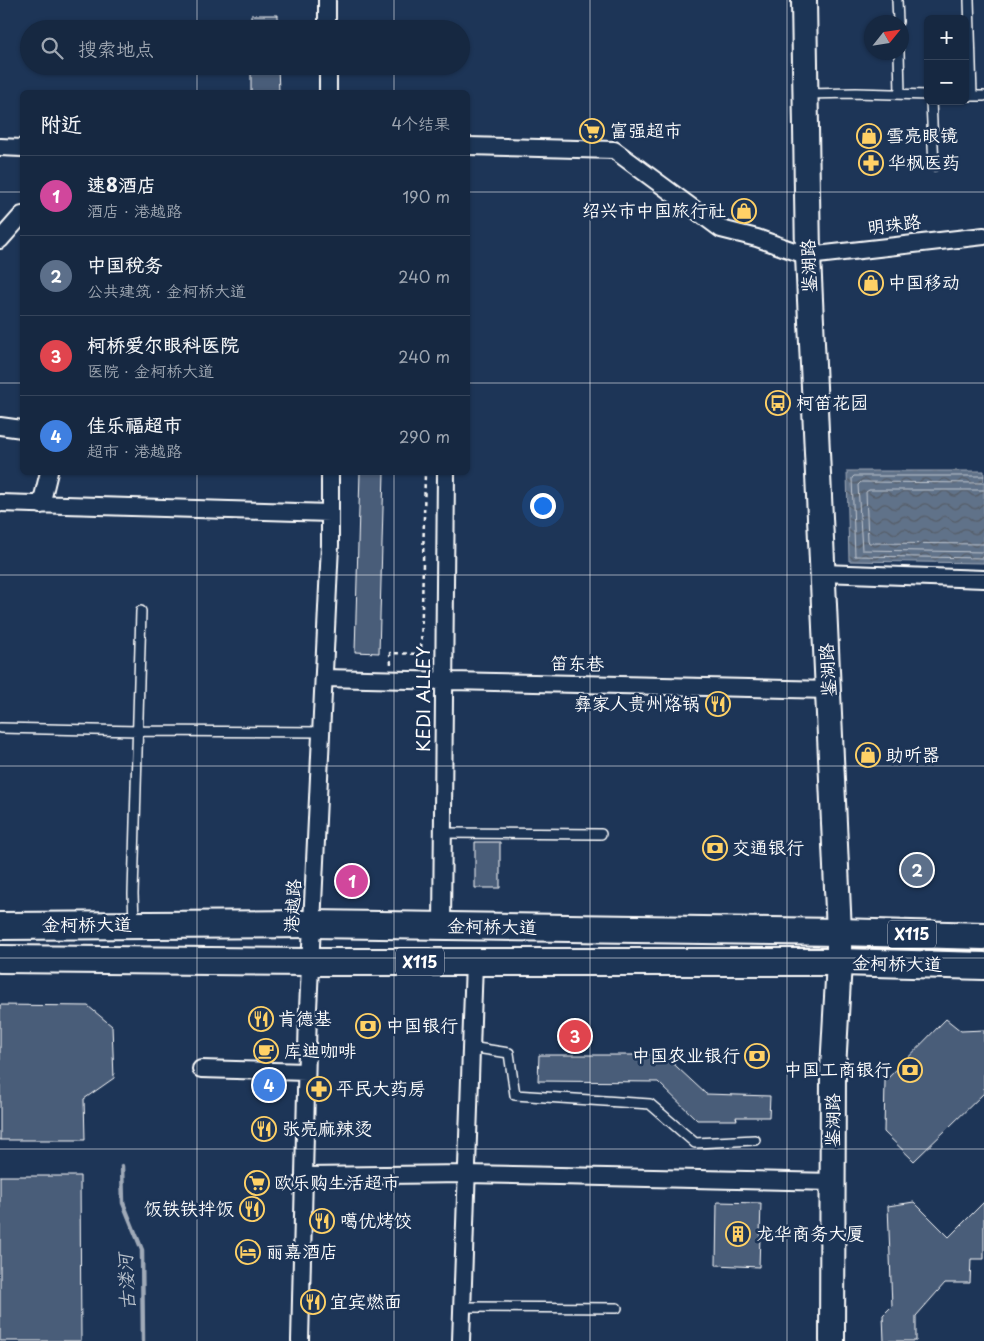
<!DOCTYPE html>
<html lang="zh">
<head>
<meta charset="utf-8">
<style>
	:root { --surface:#162841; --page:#1f3048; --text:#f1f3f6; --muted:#9ea6b1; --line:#35445a; --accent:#ffd166 }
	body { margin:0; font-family:"Playpen Sans","LXGW WenKai TC",sans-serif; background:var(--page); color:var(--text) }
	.controls { position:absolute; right:15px; top:15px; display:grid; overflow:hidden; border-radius:8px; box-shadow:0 1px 4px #0004 }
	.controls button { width:45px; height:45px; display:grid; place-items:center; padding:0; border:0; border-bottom:1px solid var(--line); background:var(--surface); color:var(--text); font:25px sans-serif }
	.compass { position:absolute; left:864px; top:15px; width:45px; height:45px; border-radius:50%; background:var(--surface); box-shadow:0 1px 4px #0004; rotate:60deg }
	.you { position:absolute; left:542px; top:505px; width:18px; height:18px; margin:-12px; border:4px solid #fff; border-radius:50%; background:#1a73e8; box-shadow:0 0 0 8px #1a73e833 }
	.badge { display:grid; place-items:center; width:32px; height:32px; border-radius:50%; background:var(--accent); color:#fff; font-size:16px; font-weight:700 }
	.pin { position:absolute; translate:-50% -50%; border:2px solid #fff; box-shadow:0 1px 5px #0006 }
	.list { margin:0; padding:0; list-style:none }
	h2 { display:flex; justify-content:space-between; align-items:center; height:65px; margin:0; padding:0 20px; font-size:21px }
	h2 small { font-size:16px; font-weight:400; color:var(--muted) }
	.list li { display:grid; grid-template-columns:32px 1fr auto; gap:15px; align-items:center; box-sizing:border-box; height:80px; padding:0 20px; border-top:1px solid var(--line) }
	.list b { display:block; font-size:19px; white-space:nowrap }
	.list p { margin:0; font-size:16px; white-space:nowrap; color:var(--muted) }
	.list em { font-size:16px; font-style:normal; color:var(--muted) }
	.icon { flex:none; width:28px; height:28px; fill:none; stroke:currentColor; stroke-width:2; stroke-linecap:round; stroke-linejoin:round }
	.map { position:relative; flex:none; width:984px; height:1341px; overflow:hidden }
	.search { position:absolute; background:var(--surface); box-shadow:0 1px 4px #0004; left:20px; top:20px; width:450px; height:55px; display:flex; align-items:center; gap:12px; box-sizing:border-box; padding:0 18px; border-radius:28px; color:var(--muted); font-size:19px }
	.panel { position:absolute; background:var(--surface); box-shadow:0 1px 4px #0004; left:20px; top:90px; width:450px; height:385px; border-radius:8px }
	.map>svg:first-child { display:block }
	.water { fill:url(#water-waves); stroke:#a0aab8 }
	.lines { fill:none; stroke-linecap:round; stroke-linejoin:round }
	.shore { stroke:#c0c7d0; stroke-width:1 }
	.stream { stroke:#a0aab8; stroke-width:4.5 }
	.building { fill:#4a5d79; stroke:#fff }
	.lane-casing { stroke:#fff; stroke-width:12 }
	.street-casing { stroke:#fff; stroke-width:20 }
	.secondary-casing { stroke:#fff; stroke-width:28 }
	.primary-casing { stroke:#fff; stroke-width:30 }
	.path { stroke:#fff; stroke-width:2.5; stroke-dasharray:4 4; stroke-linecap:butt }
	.lane { stroke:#1d3557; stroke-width:9 }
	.street { stroke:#1d3557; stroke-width:16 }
	.secondary { stroke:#1d3557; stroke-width:24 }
	.primary { stroke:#1d3557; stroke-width:26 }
	.grid { fill:none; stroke:#fff; stroke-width:1; stroke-opacity:0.55 }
	.labels { text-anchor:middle; stroke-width:5; stroke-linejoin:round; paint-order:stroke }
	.shield { fill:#1d3557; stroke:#bbc2cd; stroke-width:1 }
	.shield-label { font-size:16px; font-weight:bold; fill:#fff }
	.poi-label { font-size:18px; fill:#fff; stroke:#1d3557; text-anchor:start }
	.street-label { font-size:18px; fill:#fff; stroke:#1d3557 }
	.water-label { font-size:19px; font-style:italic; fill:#b8c0ca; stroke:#1d3557 }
</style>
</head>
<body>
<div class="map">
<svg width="984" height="1341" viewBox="0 0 984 1341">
	<defs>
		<pattern id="water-waves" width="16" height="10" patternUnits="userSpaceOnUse" patternTransform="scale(1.25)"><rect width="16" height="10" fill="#617289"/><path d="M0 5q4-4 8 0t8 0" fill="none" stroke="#555d67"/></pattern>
	</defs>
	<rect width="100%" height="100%" fill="#1d3557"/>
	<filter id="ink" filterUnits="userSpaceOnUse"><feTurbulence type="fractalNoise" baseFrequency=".02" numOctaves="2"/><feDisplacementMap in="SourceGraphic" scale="10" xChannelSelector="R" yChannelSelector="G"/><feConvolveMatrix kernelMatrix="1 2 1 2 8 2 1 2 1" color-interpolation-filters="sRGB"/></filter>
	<g filter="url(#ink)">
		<path class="water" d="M847,471H984V563L849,561Z"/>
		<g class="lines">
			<path class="shore" d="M984,476H854L852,478L855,556L984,558
				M984,483L861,482L858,485L862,550L984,552
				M984,490H869L866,492L868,540L869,543L984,544"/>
			<path class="stream" d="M122,1166L123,1203L142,1250L143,1341"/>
		</g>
		<path class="building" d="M251,15H278V29H251Z
			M251,66H278L279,92H251Z
			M360,472H384L379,653L355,652Z
			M475,842H500V888H475Z
			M0,1005L88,1006L112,1026L114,1078L84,1099L85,1140H0Z
			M946,1019L961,1031L984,1030V1093L914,1161L884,1132L885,1081Z
			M539,1055H664L706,1094L770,1096L769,1117H736L737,1120H697L658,1082L538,1081Z
			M0,1176H80L81,1341H0Z
			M717,1202L761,1203L759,1267L716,1265Z
			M914,1202L949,1237L984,1202V1259H971L970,1283H945L916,1316V1341H884L883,1315L892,1306L888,1206Z"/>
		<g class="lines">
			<defs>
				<path id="lane" d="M897,0L898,22
					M969,0L972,96
					M899,52L900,94
					M806,94L856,93L928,95
					M965,96H984
					M931,101L934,166
					M0,728L138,731L322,732
					M443,833L601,834
					M134,922L133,894L141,611
					M470,1047L509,1053L515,1095L650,1104L695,1143L755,1140
					M462,1307L617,1308"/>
				<path id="street" d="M327,0V29
					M328,66V92
					M468,146L614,150L721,229L757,238L808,256L984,236
					M0,147L22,148
					M0,240L22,215
					M0,426L22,429
					M0,503L330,513
					M41,505L49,472
					M823,573L984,579
					M324,678L829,690
					M442,926L446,472
					M201,1069L306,1072
					M304,1176L466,1174L833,1182
					M300,1341L308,1009L330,545V472
					M461,1341L474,962"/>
				<path id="secondary" d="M804,0L808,256L839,932V962L833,1069L832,1341"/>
				<path id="primary" d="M0,926L312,924L839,932L984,936
					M0,959L310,962H839L984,966"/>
			</defs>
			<use href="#lane" class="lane-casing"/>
			<use href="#street" class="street-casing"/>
			<use href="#secondary" class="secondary-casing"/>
			<use href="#primary" class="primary-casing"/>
			<path class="path" d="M391,664L390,653L421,654L425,472"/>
			<use href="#lane" class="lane"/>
			<use href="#street" class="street"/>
			<use href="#secondary" class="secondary"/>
			<use href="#primary" class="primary"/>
		</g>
	</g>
	<path class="grid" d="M197,0V29M394,0V29M590,0V1341M787,0V1341M197,66V92M394,66V92M0,192H22M468,192H984M0,383H22M468,383H984M197,472V1341M394,472V1341M0,575H984M0,766H984M0,958H984M0,1149H984"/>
	<defs>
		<symbol id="supermarket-ring" viewBox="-11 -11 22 22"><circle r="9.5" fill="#1d3557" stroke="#ffd166" stroke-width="1.5"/><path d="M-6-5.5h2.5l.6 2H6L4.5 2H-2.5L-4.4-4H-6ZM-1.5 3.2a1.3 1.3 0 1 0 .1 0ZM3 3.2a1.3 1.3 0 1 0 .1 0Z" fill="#ffd166"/></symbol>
		<symbol id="shop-ring" viewBox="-11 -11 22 22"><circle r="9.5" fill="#1d3557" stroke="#ffd166" stroke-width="1.5"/><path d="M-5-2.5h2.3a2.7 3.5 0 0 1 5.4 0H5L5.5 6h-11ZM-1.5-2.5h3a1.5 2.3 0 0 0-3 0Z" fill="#ffd166"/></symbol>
		<symbol id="pharmacy-ring" viewBox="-11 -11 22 22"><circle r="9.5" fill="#1d3557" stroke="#ffd166" stroke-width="1.5"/><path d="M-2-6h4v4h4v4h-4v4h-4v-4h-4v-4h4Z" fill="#ffd166"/></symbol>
		<symbol id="bus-ring" viewBox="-11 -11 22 22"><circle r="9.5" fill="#1d3557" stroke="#ffd166" stroke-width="1.5"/><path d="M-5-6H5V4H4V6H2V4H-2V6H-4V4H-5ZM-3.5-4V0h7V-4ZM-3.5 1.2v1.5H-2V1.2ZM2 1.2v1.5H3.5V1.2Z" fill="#ffd166"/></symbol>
		<symbol id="restaurant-ring" viewBox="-11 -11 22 22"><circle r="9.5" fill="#1d3557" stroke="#ffd166" stroke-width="1.5"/><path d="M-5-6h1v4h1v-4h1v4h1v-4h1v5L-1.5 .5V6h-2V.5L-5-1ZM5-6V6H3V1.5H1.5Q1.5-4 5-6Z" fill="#ffd166"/></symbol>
		<symbol id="bank-ring" viewBox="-11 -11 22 22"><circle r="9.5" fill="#1d3557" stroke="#ffd166" stroke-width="1.5"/><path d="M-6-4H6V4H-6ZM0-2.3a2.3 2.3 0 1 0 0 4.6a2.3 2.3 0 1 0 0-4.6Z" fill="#ffd166"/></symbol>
		<symbol id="cafe-ring" viewBox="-11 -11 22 22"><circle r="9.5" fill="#1d3557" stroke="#ffd166" stroke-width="1.5"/><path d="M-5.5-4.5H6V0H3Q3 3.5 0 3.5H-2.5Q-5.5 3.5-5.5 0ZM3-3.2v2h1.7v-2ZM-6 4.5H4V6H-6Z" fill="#ffd166"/></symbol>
		<symbol id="building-ring" viewBox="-11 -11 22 22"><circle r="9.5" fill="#1d3557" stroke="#ffd166" stroke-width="1.5"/><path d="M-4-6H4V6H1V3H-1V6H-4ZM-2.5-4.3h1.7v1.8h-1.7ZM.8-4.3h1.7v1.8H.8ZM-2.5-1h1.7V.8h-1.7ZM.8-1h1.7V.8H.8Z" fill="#ffd166"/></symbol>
		<symbol id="hotel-ring" viewBox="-11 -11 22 22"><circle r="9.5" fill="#1d3557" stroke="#ffd166" stroke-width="1.5"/><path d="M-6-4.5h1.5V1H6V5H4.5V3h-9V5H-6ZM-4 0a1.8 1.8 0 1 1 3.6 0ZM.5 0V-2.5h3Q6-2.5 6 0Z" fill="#ffd166"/></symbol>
	</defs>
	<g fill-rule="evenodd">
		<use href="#supermarket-ring" x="578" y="117" width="28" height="28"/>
		<use href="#shop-ring" x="855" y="122" width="28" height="28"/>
		<use href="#pharmacy-ring" x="857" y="149" width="28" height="28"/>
		<use href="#shop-ring" x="730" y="197" width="28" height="28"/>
		<use href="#shop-ring" x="857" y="269" width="28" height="28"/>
		<use href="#bus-ring" x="764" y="389" width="28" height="28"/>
		<use href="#restaurant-ring" x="704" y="690" width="28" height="28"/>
		<use href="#shop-ring" x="854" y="741" width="28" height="28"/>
		<use href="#bank-ring" x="701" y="834" width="28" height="28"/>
		<use href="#restaurant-ring" x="247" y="1005" width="28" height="28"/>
		<use href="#bank-ring" x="354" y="1012" width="28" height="28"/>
		<use href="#cafe-ring" x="252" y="1037" width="28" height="28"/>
		<use href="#bank-ring" x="743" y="1042" width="28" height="28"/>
		<use href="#bank-ring" x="896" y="1056" width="28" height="28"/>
		<use href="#pharmacy-ring" x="305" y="1075" width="28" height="28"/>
		<use href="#restaurant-ring" x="250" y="1115" width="28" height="28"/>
		<use href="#supermarket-ring" x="243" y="1169" width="28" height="28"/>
		<use href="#restaurant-ring" x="238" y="1195" width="28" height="28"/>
		<use href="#restaurant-ring" x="308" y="1207" width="28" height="28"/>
		<use href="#building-ring" x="724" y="1220" width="28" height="28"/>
		<use href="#hotel-ring" x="234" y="1238" width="28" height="28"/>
		<use href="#restaurant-ring" x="299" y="1288" width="28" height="28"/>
	</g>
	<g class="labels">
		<g class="shield">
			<rect x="888" y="920.5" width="48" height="27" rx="4"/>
			<rect x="396" y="948.5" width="48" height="27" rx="4"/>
		</g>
		<g class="shield-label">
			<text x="912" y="940">X115</text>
			<text x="420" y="968">X115</text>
		</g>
		<g class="poi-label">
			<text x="610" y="137">富强超市</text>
			<text x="886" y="142">雪亮眼镜</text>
			<text x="888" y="169">华枫医药</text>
			<text x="726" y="217" text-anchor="end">绍兴市中国旅行社</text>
			<text x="888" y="289">中国移动</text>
			<text x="796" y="409">柯笛花园</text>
			<text x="700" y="710" text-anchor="end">彝家人贵州烙锅</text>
			<text x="886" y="761">助听器</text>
			<text x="732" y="854">交通银行</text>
			<text x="278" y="1025">肯德基</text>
			<text x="386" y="1032">中国银行</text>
			<text x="284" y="1057">库迪咖啡</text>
			<text x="740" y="1062" text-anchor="end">中国农业银行</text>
			<text x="892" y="1076" text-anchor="end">中国工商银行</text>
			<text x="336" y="1095">平民大药房</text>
			<text x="282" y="1135">张亮麻辣烫</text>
			<text x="274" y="1189">欧乐购生活超市</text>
			<text x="234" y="1215" text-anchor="end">饭铁铁拌饭</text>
			<text x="340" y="1227">噶优烤饺</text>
			<text x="756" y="1240">龙华商务大厦</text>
			<text x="266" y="1258">丽嘉酒店</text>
			<text x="330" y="1308">宜宾燃面</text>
		</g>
		<g class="street-label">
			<text transform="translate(894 225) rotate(-7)" y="6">明珠路</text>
			<text transform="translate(809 266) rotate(-92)" y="6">鉴湖路</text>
			<text transform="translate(577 664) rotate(1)" y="6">笛东巷</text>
			<text transform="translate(828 670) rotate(-93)" y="6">鉴湖路</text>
			<text transform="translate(424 699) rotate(-90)" y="6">KEDI ALLEY</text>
			<text transform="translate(293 906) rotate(-87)" y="6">港越路</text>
			<text x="87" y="931">金柯桥大道</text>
			<text transform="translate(492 927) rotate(1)" y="6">金柯桥大道</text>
			<text transform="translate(897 964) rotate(1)" y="6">金柯桥大道</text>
			<text transform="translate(833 1120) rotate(-90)" y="6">鉴湖路</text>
		</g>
		<g class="water-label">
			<text transform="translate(126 1282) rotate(-93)" y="7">古溇河</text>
		</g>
	</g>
</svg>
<div class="controls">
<button>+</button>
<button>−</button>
</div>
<svg class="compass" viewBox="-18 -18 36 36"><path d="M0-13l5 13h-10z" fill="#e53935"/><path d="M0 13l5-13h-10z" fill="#9ea6b1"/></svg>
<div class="you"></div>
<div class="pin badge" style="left:352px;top:881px;background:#d1479c">1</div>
<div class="pin badge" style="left:917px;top:870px;background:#5c6f8a">2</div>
<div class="pin badge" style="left:575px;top:1036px;background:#e0444e">3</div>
<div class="pin badge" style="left:269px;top:1085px;background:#3f7fe0">4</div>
<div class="search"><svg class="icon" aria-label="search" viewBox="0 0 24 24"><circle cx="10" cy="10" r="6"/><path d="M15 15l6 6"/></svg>搜索地点</div>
<section class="panel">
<h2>附近<small>4个结果</small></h2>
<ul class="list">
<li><span class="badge" style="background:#d1479c">1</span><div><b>速8酒店</b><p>酒店 · 港越路</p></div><em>190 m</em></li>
<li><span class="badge" style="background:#5c6f8a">2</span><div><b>中国税务</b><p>公共建筑 · 金柯桥大道</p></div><em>240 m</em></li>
<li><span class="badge" style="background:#e0444e">3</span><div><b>柯桥爱尔眼科医院</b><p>医院 · 金柯桥大道</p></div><em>240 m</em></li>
<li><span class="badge" style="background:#3f7fe0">4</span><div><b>佳乐福超市</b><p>超市 · 港越路</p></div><em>290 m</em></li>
</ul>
</section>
</div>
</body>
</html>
